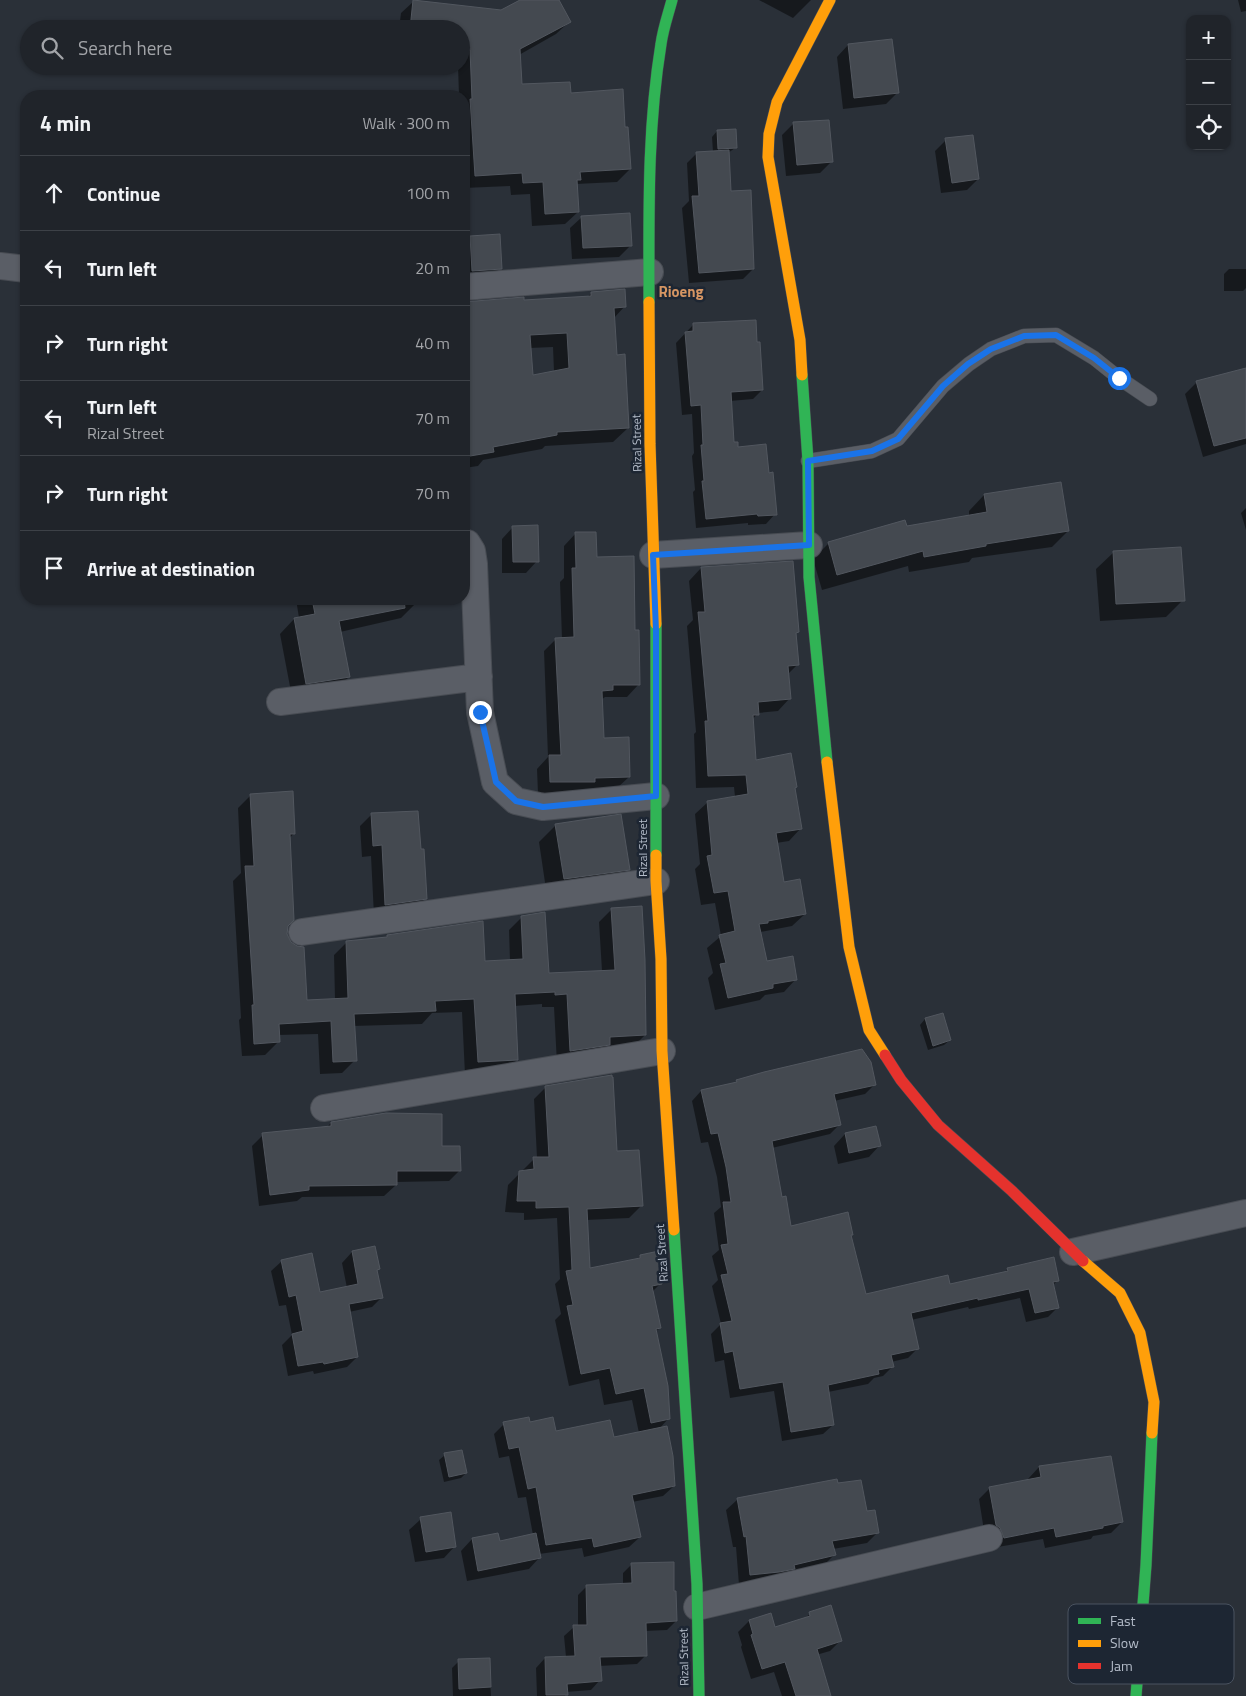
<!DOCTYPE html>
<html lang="en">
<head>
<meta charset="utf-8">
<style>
	:root { --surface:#20242a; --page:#282c32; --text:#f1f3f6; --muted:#a2a4a8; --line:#3d4147 }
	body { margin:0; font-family:"Titillium Web",sans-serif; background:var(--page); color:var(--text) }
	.controls { position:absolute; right:15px; top:15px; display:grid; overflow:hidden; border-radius:10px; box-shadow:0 1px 4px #0004 }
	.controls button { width:45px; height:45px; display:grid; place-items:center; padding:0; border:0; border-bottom:1px solid var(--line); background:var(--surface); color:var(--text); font:25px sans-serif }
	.stop { position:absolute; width:15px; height:15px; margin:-11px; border:4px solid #1a73e8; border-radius:50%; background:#fff }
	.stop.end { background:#1a73e8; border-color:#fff; box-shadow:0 1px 5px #0008 }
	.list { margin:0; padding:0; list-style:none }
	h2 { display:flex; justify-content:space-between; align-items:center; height:65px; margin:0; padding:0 20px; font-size:21px }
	h2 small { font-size:16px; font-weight:400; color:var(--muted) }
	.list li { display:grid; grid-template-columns:32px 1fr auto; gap:15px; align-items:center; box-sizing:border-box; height:75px; padding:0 20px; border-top:1px solid var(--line) }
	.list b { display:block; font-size:19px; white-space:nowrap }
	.list p { margin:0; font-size:16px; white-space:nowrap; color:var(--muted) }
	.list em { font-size:16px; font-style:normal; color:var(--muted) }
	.icon { flex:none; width:28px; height:28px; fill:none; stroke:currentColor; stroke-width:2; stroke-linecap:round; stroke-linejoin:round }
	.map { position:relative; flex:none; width:1246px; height:1696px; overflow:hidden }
	.search { position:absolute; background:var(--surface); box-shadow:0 1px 4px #0004; left:20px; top:20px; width:450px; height:55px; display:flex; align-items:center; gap:12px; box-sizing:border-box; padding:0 18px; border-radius:28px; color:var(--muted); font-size:19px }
	.panel { position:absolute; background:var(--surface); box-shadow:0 1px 4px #0004; left:20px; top:90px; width:450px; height:515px; border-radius:20px }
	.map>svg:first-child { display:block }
	.shadow { fill:#0007; fill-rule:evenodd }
	.building { fill:#444950; stroke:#52575f; fill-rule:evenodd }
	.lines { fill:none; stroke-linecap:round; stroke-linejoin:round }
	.lane-casing { stroke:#484c53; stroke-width:15 }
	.street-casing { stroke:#484c53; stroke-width:28 }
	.fast-casing { stroke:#484c53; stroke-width:12 }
	.slow-casing { stroke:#484c53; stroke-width:12 }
	.jam-casing { stroke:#484c53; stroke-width:12 }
	.lane { stroke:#5a5e66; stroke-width:14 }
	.street { stroke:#5a5e66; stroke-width:26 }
	.fast { stroke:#30b455; stroke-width:11 }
	.slow { stroke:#ff9f0a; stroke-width:11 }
	.jam { stroke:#e5322d; stroke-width:11 }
	.route { stroke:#1a73e8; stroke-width:6 }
	.labels { text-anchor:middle; stroke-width:5; stroke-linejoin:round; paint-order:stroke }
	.street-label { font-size:12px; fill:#b4bcc9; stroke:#1d2633 }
	.quarter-label { font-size:15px; font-weight:bold; fill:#d59563; stroke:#1d2633 }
	.key { fill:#1d2633; stroke:#4a5360; stroke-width:1 }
	.key-label { font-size:14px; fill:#b4bcc9 }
</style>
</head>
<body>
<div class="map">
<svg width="1246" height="1696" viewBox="0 0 1246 1696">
	<rect width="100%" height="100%" fill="#2a3038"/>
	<path class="shadow" d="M522,0H558L569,22L556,34L519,55L520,86L569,94L623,128L630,169L617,182L576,184L578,212L565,224L532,226L530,194L511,195L510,186L464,188V96H459L458,66H461V29H399L401,13L414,1L494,15Z
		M759,0H811L793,18Z
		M1238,0H1246V11L1241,12Z
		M848,45L898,92L886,104L843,109L837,57Z
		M794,123L831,162L820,173L786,176L782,135Z
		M717,131L735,148L728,153L730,192L753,269L743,279L689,283L682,208L689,201L687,163L697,153L713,152L712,137Z
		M946,140L978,179L967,190L941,193L935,151Z
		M582,217L631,245L619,257L572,259L570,228Z
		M470,237L500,268L489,280L464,282V243Z
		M1229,269H1246V288L1243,291H1224V274Z
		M592,293L625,306L614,318L616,356L628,428L613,442L545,446L542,449L483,460L478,466L464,468V303L523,299V301L587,297ZM553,347L554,372L532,376L530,348Z
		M693,325L762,390L753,399L730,401L733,443L768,474L775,514L766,524L748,525V523L696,528L693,492L695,490L692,456L694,453L692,414L682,415L676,343Z
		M1246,369V444L1203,457L1185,394L1197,382Z
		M984,495L1068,531L1052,547L972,558L969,562L909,572L908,566L822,590L813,559L829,543L969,516V511Z
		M1246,508V530L1241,513Z
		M513,527L537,561L526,573H502V539Z
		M576,533L595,558L634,631L639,684L627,697H605L601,700L602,739L629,777L616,789L582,793L538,794L537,769L548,757L544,651L556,639H562L560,582L564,578V546Z
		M1114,552L1183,600L1166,617L1100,621L1096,569Z
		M701,568L797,632L795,635L798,664L788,674L790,698L778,711L758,713L752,720L754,761L794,789L801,828L789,841L776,843L783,883L805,914L792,926L760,932L766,962L796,979L784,992L765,995L760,1000L715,1010L708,978L713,973L707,948L721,936L715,903L701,905L695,869L700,864L695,814L708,802L735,797L734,787L696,788L694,734L696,732L687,626L693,620L689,581Z
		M296,599H415L416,603L401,618L340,632L349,677L334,691L292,697L280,634L294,619L299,618Z
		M251,795L294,833L289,839L286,934L306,1001L335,1000L334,955L347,942L385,938L387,936L484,962L510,961L509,930L522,917L548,974L602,971L599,922L612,909L645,1035L632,1048L557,1064L554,1007H542V1004L514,1006L517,1060L504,1073L465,1075L462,1012L432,1013L422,1024L353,1026L355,1060L342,1073L320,1074L318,1034L278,1035V1042L265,1055L242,1056L239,1020L241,1018L233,881L241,873L238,808Z
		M372,814L426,898L414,910L374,916L371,856L362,857L360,826Z
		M556,825L628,869L611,886L547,896L539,842Z
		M942,1014L950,1040L944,1045L928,1050L920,1025L925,1019Z
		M737,1081L875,1084L865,1094L834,1101L839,1125L830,1134L772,1148L781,1198L790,1228L852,1234L850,1236L865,1295L949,1285L1003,1274L1008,1269L1058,1280L1053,1285L1058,1307L1048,1317L1026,1322L1020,1298L969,1309L968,1307L911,1320L918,1348L908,1358L891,1362L892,1367L883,1376L874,1378L868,1384L828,1392L833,1425L823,1434L782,1441L774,1391L730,1398L724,1360L715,1362L711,1334L721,1324L712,1286L718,1280L712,1256L719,1250L714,1213L721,1207L717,1177L708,1142L701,1143L692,1101L701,1091L734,1084Z
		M546,1087L616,1153L641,1206L629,1218L586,1220L589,1270L637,1260L640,1256L660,1284L652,1292L660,1328L655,1332L669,1418L659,1429L674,1486L663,1496L632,1502L640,1537L629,1547L584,1557L582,1548L539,1554L540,1557L529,1569L467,1581L461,1551L472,1539L499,1542L533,1535L526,1497L518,1498L509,1456L499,1458L494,1434L504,1424L529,1423L555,1433L613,1438L639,1433L632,1400L604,1405L599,1379L569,1386L555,1320L561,1314L555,1284L560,1279L557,1218L524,1220V1213L505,1212L508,1185L534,1159L537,1158L534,1099Z
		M331,1123L441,1147L460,1170L449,1181L396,1182V1185L384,1196L302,1197L297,1201L259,1206L252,1146L263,1135L327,1127Z
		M845,1134L880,1145L869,1157L838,1164L834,1146Z
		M374,1248L378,1269L376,1271L382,1297L372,1307L349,1312L357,1357L347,1367L314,1374L313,1371L288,1376L282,1345L292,1335L286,1305L279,1306L271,1271L282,1261L319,1294L347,1288L342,1263L352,1252Z
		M445,1455L466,1473L461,1478L444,1482L439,1460Z
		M1110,1457L1122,1522L1111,1533L1093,1536L1091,1539L1045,1548L1043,1539L992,1548L985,1537L979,1499L990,1488L1028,1481V1479L1039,1467Z
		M836,1480L837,1485L866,1512L878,1532L867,1543L833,1549L834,1555L823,1566L739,1585L736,1547H733L726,1510L737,1500Z
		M421,1519L455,1546L444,1558L415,1562L409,1530Z
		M632,1564L673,1593L676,1621L667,1630L645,1631L646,1655L637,1664L599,1666L600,1680L591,1690L566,1692L565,1696H537L536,1668L545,1658L566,1657L564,1636L574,1627H578V1595L587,1586L623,1584V1573Z
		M810,1614L841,1640L830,1651L816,1655L830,1696H782L774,1672L751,1679L741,1647L742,1645L738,1632L749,1621L770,1615L775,1628L804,1619Z
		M489,1660L491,1696H453L452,1668L459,1661Z"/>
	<path class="building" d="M413,0L501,10L520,0H559L571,22L520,49L522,84L570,82L571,93L623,89L625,127H628L631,169L580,172L581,180H577L579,212L545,214L543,182L523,183L522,173L475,176L470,99H472L470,50L461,48V29H410Z
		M892,39L899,93L854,98L848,44Z
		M829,120L833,162L797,165L793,122Z
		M736,129L737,148L718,149L717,130Z
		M973,135L979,179L952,183L945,138Z
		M729,150L731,191L751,190L754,269L699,273L692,196H699L696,152Z
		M630,213L632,246L583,248L581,216Z
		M500,234L502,269L472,271L470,236Z
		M625,289L626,307L614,308L617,355L625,354L629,428L557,432V435L493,447L494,452L464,457V302L524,297V300L591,296V292ZM567,333L569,368L533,375L530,335Z
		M756,320L757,342H760L763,390L731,392L734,442H738V447L766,444L769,473L773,472L777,515L758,516L757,514L706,519L702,481H704L701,445H703L701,405L691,406L685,332L693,331V323Z
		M1246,368V438L1214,446L1196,381Z
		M1061,482L1069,531L986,544V546L924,557L923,551L837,575L828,542L905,520L907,526L987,512L984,494Z
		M538,525L539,562H513L512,526Z
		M575,532H596L597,557L634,556L635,630H639L640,685H613V690L602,691L604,738L629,737L630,777L595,778V782H550L549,755H561L555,638L574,637L572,568H576Z
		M1181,547L1185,601L1116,604L1113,551Z
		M793,561L799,632L796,633L799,665L788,666L791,699L758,702L759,715H753L756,760L791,753L797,787L795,788L802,829L776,833L784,882L800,879L806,914L768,921V923L759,924L767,961L793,956L797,980L773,984V988L728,998L720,964L726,963L719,935L735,931L728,891L714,893L707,856L712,855L707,801L748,794L746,775L708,776L705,721H708L698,612H705L701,567Z
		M312,599H404L405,608L339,621L350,677L306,684L294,618L315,614Z
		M293,791L295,834H290L294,920L288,926L287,934L291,942L297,946L304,947L307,1000L348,998L346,941L387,937V935L483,921L485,961L523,959L521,916L545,912L549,973L615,970L611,908L642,906L645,960L646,1035L610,1037V1045L570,1051L567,994L555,995V992L515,994L518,1060L478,1062L474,999L435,1001L436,1011L354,1014L357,1061L333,1062L331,1021L279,1024L280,1042L254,1044L252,1005H254L245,866H254L250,794Z
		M418,811L421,849H424L427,899L385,905L382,845L373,846L371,813Z
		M621,814L630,870L564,879L555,824Z
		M943,1013L951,1040L933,1046L925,1018Z
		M862,1049L871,1062L876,1085L834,1094L841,1125L772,1141L782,1197L786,1196L791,1226L848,1212L853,1235H851L866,1294L948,1275L950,1284L1008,1271L1007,1268L1054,1257L1059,1281L1053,1282L1059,1308L1035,1313L1029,1289L978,1300V1298L911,1313L919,1349L891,1355L894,1367L878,1370L879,1374L828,1385L834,1425L791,1432L783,1382L740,1389L733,1351L725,1353L720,1323L732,1321L721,1275L728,1274L721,1245L728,1244L723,1202H731L726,1167L718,1133L711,1134L701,1090L737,1082L736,1080L764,1072Z
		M612,1075V1077H613L617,1151L639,1150L643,1206L587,1209L590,1268L640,1258V1255L659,1251L662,1284L652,1286L661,1328L656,1329L668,1386L670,1419L651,1423L644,1388L616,1394L610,1368L581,1374L567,1306L573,1305L566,1271L572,1270L569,1207L536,1208V1201H517L519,1171L534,1169L533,1157H549L545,1086Z
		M386,1113L442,1114V1146H460L461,1171H397V1185L309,1186V1190L270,1195L262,1133L331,1126V1122Z
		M876,1126L881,1146L849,1153L845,1133Z
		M375,1246L380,1269L377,1270L383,1298L349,1304L358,1357L324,1364L323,1362L298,1366L292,1334L303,1331L296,1295L289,1297L281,1260L312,1253L320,1292L358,1284L352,1251Z
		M529,1417L530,1422L553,1417L556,1431L610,1420L614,1437L667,1426L673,1456L675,1486L632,1495L641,1537L594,1547L592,1538L546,1545L536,1487L528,1489L519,1447L509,1449L503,1422Z
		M462,1450L467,1473L449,1477L444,1453Z
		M1111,1456L1123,1522L1103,1526V1528L1056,1537L1054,1528L1004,1538L1000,1528L996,1525L989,1487L1041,1477L1039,1466Z
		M837,1479L838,1483L861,1480L867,1511L875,1510L879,1533L832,1541L836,1555L794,1565L795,1569L779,1572L750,1575L746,1536L744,1537L737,1498Z
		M451,1512L456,1547L426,1552L420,1517Z
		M498,1533L500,1541L536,1533L541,1558L478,1571L472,1538Z
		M674,1562V1591H676L677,1621L646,1623L647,1656L600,1657L602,1681L567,1684L568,1695H546L545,1657L575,1656L573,1625H587L586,1585L632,1583L631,1563Z
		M831,1605L842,1641L817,1649L831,1696H796L785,1662L762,1669L751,1635L753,1634L749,1620L771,1613L775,1627L810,1616L809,1612Z
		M490,1658L491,1687L459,1689L458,1659Z"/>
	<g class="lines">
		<defs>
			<path id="lane" d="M808,461L872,451L898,439L943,386L969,364L991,349L1024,336L1056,335L1094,358L1119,378L1150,399"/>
			<path id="street" d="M0,266L26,269
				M464,287L650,272
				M464,543H467L472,551L474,564L480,712L495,782L516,801L543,807L656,796
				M653,555L809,545
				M280,702L479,677
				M302,932L656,881
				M324,1108L662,1051
				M1073,1252L1246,1213
				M697,1607L989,1538"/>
			<path id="fast" d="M649,302C649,216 647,130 661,44C663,29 668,15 672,0
				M802,375L808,461L809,577L827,762
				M656,624V855
				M674,1230L697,1584L699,1696
				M1136,1696L1146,1565L1152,1433"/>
			<path id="slow" d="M649,302L650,444L656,624
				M802,375L800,340L768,157L769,134L777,102L830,0
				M827,762L849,947L869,1030L885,1055
				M656,855V881L661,959L662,1051L674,1230
				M1083,1261L1120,1293L1140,1333L1154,1402L1152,1433"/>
			<path id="jam" d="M885,1055L901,1080L938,1125L1012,1191L1083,1261"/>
		</defs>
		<use href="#lane" class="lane-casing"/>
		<use href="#street" class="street-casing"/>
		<use href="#fast" class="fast-casing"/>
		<use href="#slow" class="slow-casing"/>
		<use href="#jam" class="jam-casing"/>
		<use href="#lane" class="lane"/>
		<use href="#street" class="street"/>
		<use href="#fast" class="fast"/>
		<use href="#slow" class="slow"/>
		<use href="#jam" class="jam"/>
	</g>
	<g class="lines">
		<path class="route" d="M480,712L496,782L516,801L543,807L656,796V631L653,555L809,545L808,461L872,451L898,439L943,386L968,364L991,349L1024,336L1056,335L1094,358L1119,378"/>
	</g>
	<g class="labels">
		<g class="street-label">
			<text transform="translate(637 443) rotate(-91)" y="4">Rizal Street</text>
			<text transform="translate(643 848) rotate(-90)" y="4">Rizal Street</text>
			<text transform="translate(662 1253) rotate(-94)" y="4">Rizal Street</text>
			<text transform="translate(684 1657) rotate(-91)" y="4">Rizal Street</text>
		</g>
		<g class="quarter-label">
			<text x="681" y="297">Rioeng</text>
		</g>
	</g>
	<rect x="1068" y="1604" width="166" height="80" rx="8" class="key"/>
	<rect x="1078" y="1618" width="23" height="6" fill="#30b455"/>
	<rect x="1078" y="1640" width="23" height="7" fill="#ff9f0a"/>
	<rect x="1078" y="1663" width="23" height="6" fill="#e5322d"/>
	<g class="key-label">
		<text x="1110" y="1626">Fast</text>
		<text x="1110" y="1648">Slow</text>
		<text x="1110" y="1671">Jam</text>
	</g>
</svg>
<div class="controls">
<button>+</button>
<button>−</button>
<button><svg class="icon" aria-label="locate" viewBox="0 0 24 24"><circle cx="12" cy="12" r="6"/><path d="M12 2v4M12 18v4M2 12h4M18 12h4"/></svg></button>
</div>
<div class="stop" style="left:1119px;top:378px"></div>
<div class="stop end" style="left:480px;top:712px"></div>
<div class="search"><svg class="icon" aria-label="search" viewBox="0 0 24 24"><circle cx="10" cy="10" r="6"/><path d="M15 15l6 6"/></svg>Search here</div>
<section class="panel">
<h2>4 min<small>Walk · 300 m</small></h2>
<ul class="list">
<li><svg class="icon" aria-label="ahead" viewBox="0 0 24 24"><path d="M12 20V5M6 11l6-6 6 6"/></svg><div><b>Continue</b></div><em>100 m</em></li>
<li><svg class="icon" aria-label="left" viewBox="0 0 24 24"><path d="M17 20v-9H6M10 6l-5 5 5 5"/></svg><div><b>Turn left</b></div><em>20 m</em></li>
<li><svg class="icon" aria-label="right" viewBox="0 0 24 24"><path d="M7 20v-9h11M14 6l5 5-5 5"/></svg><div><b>Turn right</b></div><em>40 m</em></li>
<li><svg class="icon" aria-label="left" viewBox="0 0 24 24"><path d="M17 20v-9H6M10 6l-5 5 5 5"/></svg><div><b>Turn left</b><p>Rizal Street</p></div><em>70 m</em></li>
<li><svg class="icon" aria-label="right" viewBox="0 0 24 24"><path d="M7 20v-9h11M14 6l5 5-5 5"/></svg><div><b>Turn right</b></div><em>70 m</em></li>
<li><svg class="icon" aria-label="arrive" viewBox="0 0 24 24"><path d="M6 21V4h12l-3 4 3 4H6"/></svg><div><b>Arrive at destination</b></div></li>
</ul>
</section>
</div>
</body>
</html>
